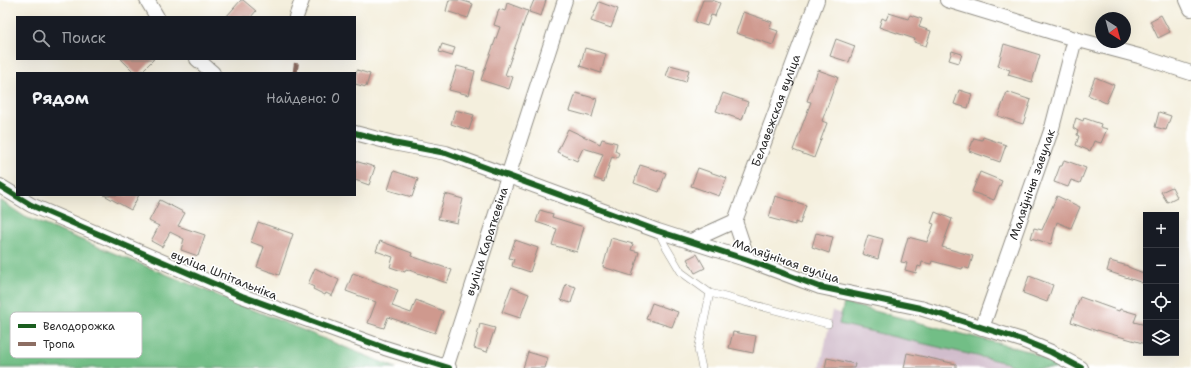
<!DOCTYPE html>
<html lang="ru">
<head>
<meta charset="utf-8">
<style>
	:root { --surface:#171b24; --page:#242831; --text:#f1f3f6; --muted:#9ea1a6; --line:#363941 }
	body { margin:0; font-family:"Shantell Sans",sans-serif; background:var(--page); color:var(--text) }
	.controls { position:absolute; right:12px; bottom:12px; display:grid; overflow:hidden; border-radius:0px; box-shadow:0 4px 16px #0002 }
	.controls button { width:36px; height:36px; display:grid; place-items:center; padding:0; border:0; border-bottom:1px solid var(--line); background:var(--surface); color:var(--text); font:20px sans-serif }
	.compass { position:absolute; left:1095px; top:12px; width:36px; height:36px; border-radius:50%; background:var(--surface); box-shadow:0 4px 16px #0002; rotate:144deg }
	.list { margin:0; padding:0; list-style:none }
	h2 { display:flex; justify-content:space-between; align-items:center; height:52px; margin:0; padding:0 16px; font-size:17px }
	h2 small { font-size:13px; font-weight:400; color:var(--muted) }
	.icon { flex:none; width:22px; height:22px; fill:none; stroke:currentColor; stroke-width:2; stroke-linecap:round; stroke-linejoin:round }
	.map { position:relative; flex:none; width:1191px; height:368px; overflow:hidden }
	.search { position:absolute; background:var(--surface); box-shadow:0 4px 16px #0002; left:16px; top:16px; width:340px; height:44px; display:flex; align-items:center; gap:10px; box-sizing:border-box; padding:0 14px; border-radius:0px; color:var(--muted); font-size:15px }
	.panel { position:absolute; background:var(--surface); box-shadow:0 4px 16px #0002; left:16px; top:72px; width:340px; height:124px; border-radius:0px }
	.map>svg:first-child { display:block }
	.industrial { fill:#d1bdcc }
	.forest { fill:#72be86; stroke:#4e7458 }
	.building { fill:#cf998e }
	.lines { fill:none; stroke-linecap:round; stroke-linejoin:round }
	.service-casing { stroke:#908d84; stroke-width:8 }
	.minor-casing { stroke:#908d84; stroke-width:16 }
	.service { stroke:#fff; stroke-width:7 }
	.minor { stroke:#fff; stroke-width:14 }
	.quiet { stroke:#8d6e63; stroke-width:5; stroke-dasharray:10 5; stroke-linecap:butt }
	.cycleway-casing { stroke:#fff; stroke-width:8 }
	.cycleway { stroke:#1b5e20; stroke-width:6 }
	.labels { text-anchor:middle; stroke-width:3; stroke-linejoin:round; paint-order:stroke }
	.street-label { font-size:12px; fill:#2b2b2b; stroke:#fff }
	.key { fill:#fff; stroke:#bfbfbf; stroke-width:1 }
	.key-label { font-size:11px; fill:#2b2b2b }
</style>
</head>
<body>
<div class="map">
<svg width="1191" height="368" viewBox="0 0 1191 368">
	<rect width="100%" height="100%" fill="#fff"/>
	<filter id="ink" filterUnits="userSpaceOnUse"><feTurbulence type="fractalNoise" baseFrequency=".025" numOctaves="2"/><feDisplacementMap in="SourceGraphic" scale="8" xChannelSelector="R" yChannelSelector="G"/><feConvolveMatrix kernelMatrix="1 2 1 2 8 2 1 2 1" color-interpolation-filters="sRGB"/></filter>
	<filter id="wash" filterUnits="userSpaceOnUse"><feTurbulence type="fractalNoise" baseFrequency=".012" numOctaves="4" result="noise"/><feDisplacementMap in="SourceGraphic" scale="16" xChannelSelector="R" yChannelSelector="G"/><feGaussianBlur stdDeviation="0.9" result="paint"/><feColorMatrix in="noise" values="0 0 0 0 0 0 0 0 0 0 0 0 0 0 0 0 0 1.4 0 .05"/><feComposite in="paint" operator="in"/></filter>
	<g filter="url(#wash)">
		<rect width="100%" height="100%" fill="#f4efdd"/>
		<path class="industrial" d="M832,311L1028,362L1037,368H820Z"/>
		<path class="forest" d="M0,200L25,217L396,368H0Z
			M844,303L1028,351L1063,368H1018L1007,363L839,324Z"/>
		<g id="blocks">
			<path class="building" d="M241,0H243L256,11L251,17H226Z
				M449,0H460L473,4L468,18L446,11Z
				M534,0H546L541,16L529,12Z
				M703,0H712L720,3L715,16L711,15L707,26L695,22Z
				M599,2L618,9L611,28L591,21Z
				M507,3L528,11L505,75L513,77L509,89L481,80L500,27L494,25L499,9L505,11Z
				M743,12L772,22L769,28L778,31L773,45L736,33Z
				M889,13L908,19L910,15L922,19L919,27L931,31L926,46L914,42L915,39L879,27L882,18L886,20Z
				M1161,15L1170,32L1158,38L1150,21Z
				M836,39L855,46L849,62L830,56Z
				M442,44L455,48L452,56L439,52Z
				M1004,44L1040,55L1032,82L1008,75L1010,70L998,66Z
				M585,48L606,54L601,73L580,66Z
				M952,51L962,54L959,63L949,60Z
				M121,59H154L140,73H135Z
				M670,65L689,70L686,82L666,76Z
				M457,66L475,71L469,95L449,90Z
				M357,70L370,74L366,87L355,84V77Z
				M818,70L838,77L822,121L827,123L814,158L793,150L811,102L807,101Z
				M1095,77L1114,85L1106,103L1088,95Z
				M959,90L972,94L968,108L954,104Z
				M1007,92L1031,100L1023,124L998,116Z
				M576,93L597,99L592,117L570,111Z
				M723,93L748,102L742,120L716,111Z
				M455,110L474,115L469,130L451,124Z
				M1159,112L1171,116L1166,130L1155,127Z
				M1076,118L1083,121L1084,118L1101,124L1100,127L1107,129L1101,143L1094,141L1090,151L1076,145L1079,136L1077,135L1078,131L1073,128Z
				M568,129L600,144L602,139L617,143L615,151L619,153L617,158L612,156L604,182L594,178L603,154L583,148L577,161L557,152Z
				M983,137L1006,145L1000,162L969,151L974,138L982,140Z
				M1064,160L1086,168L1080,183L1071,180L1068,187L1054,182L1060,166H1062Z
				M355,161L375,167L369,185L355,180Z
				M640,165L666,173L659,192L634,183Z
				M698,168L727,178L719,196L691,186Z
				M394,171L418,179L412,197L388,190Z
				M980,172L1002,181L994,200L972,192Z
				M1172,187L1177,197L1167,202L1161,192Z
				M445,194L463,199L457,223L438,219Z
				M104,195H139L131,210Z
				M775,196L806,205L800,224L795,222V225L769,218Z
				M1057,196L1080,207L1071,228L1057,222L1051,244L1031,238L1034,228L1042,230Z
				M160,200L185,213L178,226L205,235L198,256L181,250L184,239L170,232L162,247L151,241L159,226L149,221Z
				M540,210L553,214L552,217L584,227L577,252L552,245L557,229L536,222Z
				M935,212L952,219L942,247L973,256L969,269L963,267L962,269L932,261L931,264L922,262L921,267L918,266L916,273L905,270L907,263L901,262L908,237L927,242L934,224L931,223Z
				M258,222L293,234L279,275L257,267L264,247L251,242Z
				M816,233L833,237L829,253L812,247Z
				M868,235L883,239L878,259L862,254Z
				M611,238L633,244L631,250L639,252L632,276L603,267Z
				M515,240L538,248L530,272L512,266L514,259L509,258Z
				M380,241L412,253L411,256L452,270L447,283L406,269L405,272L390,267L393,257L376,251Z
				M697,254L705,268L695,273L687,259Z
				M1110,261L1128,266V267L1146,274V284L1107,271Z
				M315,268L339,280L332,296L326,293L325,295L313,289L314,287L308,284Z
				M353,273L398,290L392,306L411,313L416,300L443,311L435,333L388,317L384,328L368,323L376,302L346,291Z
				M1029,276L1053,285L1047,302L1023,293Z
				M566,284L576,287L571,303L561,300Z
				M511,287L529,294L520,318L502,312Z
				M1080,297L1119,311L1120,309L1137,314L1134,322L1146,325V344L1097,330V331L1071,322Z
				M652,303L678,312L672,327L646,319Z
				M480,324L495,328L487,352L474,348Z
				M733,332L756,336L753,353L729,348Z
				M528,352L548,358L545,368H523Z
				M907,353L956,364V368H904Z
				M827,358L855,364L854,368H825Z"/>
		</g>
	</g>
	<g filter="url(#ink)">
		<use href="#blocks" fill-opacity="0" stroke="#908d84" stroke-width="1"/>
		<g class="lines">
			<defs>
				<path id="service" d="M658,231L665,245L681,272L710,293L828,324
					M702,368L698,350L710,293"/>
				<g id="minor">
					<path d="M147,0L157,17"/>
					<path d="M947,0L1075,39L1139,56L1191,73"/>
					<path d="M1187,0L1191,9"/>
					<path d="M296,17L302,0"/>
					<path d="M197,59L213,73"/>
					<path d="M355,133L393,143L446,153L658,231L748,260L820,287L920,308L1022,340L1051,352L1081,368"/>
					<path d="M0,186L31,205L242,296L385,348L449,368"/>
					<path d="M735,221L748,260"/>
					<path id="s1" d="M691,241L735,221L817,0"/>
					<path id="s2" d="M982,328L1052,128L1075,39"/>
					<path id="s3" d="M446,368L565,0"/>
				</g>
			</defs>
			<use href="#service" class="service-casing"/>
			<use href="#minor" class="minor-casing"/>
			<use href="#service" class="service"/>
			<use href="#minor" class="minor"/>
			<path class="quiet" d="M295,73L297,59"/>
			<defs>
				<path id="cycleway" d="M355,133L393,143L446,153L658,231L748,260L820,287L920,308L1022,340L1051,352L1081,368
					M0,186L31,205L242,296L385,348L449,368"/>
			</defs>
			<use href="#cycleway" class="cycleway-casing"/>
			<use href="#cycleway" class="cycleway"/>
		</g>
	</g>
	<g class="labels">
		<g class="street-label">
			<text dy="4" stroke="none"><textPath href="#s1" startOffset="166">Белавежская вуліца</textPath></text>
			<text dy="4" stroke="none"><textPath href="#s2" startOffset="152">Маляўнічы завулак</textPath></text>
			<text dy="4" stroke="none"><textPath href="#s3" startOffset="133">вуліца Караткевіча</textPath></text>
			<text transform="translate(786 261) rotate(19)" y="4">Маляўнічая вуліца</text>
			<text transform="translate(224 275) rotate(22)" y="4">вуліца Шпітальніка</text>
		</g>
	</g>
	<rect x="10" y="312" width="132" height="46" rx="6" class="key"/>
	<rect x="18" y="324" width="18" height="4" fill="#1b5e20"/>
	<rect x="18" y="342" width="18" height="4" fill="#8d6e63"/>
	<g class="key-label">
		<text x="43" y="330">Велодорожка</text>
		<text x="43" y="348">Тропа</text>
	</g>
</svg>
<div class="controls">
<button>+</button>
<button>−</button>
<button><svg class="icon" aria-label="locate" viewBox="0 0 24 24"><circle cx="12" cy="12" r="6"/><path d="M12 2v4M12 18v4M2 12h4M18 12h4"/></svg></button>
<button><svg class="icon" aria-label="layers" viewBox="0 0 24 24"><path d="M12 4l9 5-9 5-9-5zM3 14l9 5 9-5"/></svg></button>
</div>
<svg class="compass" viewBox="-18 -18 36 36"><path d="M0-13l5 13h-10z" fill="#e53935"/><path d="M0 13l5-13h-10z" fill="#9ea1a6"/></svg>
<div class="search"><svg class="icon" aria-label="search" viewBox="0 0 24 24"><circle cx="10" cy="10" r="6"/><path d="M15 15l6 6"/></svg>Поиск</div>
<section class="panel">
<h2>Рядом<small>Найдено: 0</small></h2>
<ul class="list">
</ul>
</section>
</div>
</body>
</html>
